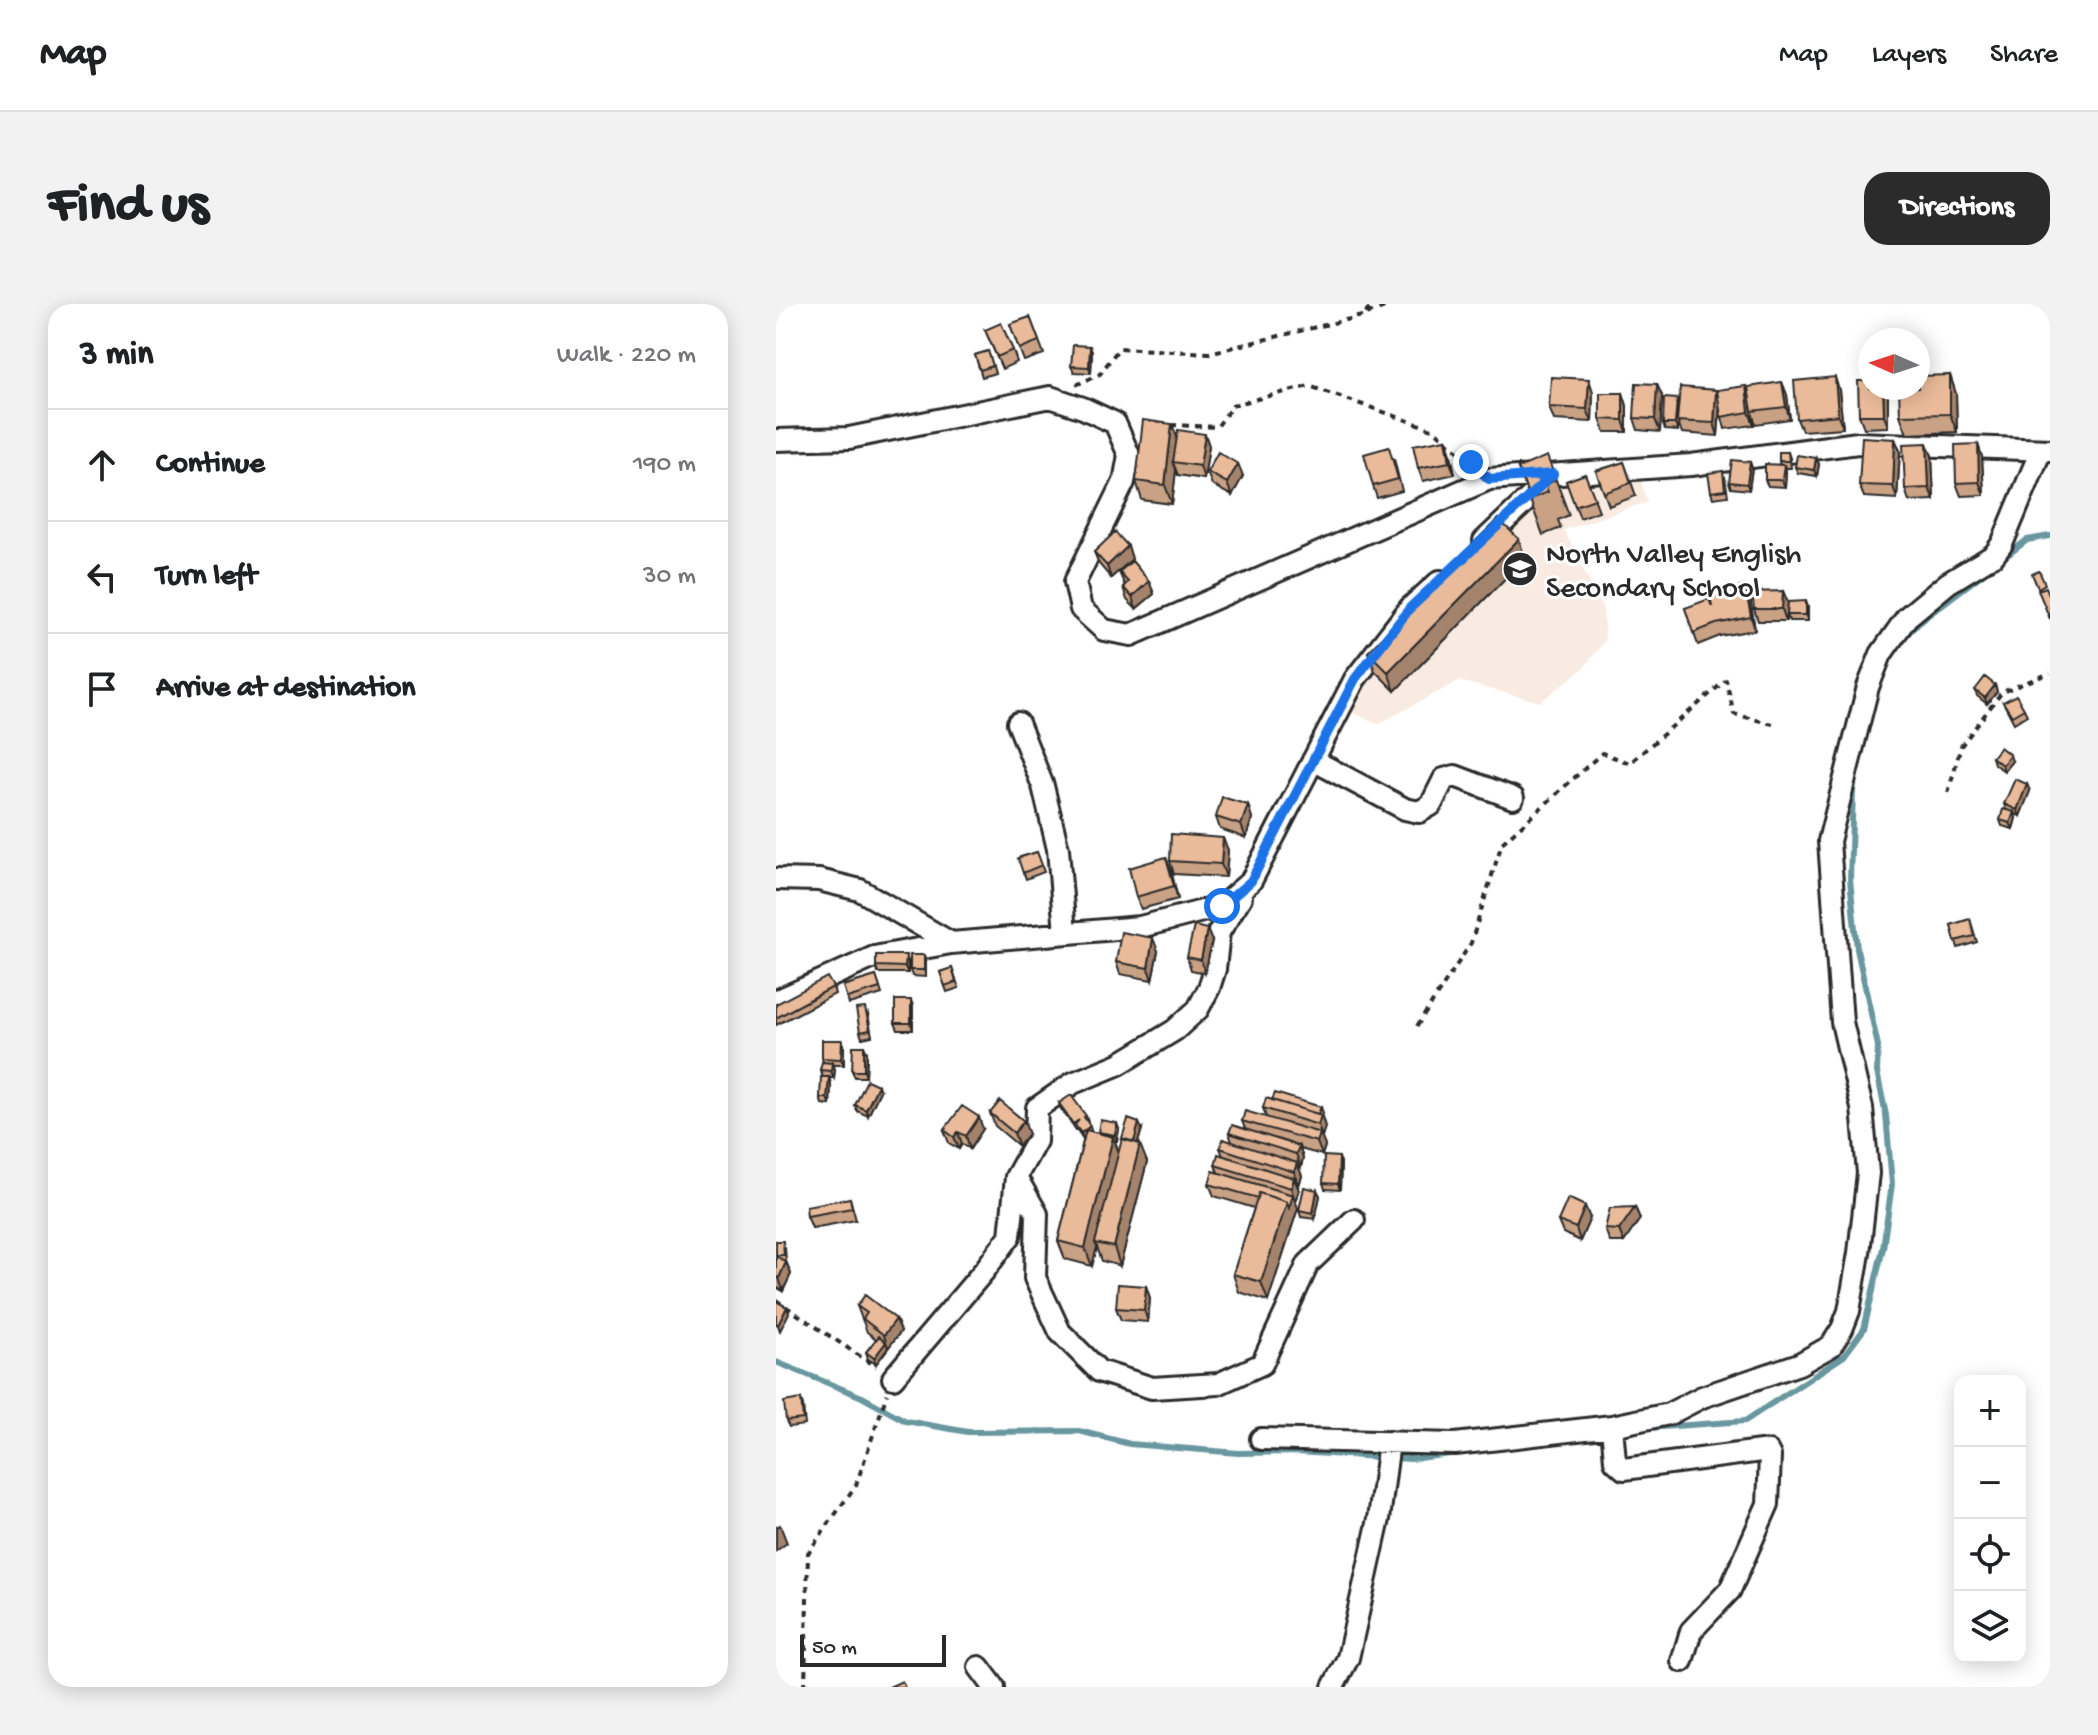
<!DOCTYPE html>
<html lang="en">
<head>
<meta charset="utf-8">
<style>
	:root { --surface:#fff; --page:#f2f2f2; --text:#202124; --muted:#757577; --line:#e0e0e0; --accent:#2b2b2b }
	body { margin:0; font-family:"Gochi Hand",sans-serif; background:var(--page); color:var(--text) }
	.controls { position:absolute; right:24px; bottom:24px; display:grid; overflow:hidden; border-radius:16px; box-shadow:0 4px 20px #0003 }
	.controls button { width:72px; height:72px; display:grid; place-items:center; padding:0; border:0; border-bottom:2px solid var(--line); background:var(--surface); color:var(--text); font:40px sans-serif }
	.compass { position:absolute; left:1082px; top:24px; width:72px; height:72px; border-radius:50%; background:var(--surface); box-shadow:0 4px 20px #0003; rotate:273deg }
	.scale { position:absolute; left:24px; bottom:20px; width:146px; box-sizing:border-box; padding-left:8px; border:4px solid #2b2b2b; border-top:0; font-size:22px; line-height:28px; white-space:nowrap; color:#2b2b2b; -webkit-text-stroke:6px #fff; paint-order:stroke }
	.stop { position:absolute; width:24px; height:24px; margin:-18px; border:6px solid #1a73e8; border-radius:50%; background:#fff }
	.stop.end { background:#1a73e8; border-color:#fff; box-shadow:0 2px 8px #0008 }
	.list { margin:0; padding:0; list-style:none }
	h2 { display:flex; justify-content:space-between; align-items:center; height:104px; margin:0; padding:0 32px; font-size:34px }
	h2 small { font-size:26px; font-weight:400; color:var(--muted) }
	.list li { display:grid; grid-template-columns:52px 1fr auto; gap:24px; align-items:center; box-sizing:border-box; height:112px; padding:0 32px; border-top:2px solid var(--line) }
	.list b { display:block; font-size:30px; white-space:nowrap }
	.list em { font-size:26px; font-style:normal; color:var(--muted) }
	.icon { flex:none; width:44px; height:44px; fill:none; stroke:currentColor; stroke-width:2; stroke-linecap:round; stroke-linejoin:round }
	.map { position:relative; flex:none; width:1274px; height:1383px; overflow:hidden; border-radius:24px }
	header { display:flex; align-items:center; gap:48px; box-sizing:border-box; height:112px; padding:0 40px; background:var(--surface); border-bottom:2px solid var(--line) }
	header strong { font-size:38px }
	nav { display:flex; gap:44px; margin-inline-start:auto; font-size:28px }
	.intro { display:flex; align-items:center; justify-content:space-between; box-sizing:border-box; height:192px; padding:0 48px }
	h1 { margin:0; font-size:56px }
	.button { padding:20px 36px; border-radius:24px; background:var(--accent); color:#fff; font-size:28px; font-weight:700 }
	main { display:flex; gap:48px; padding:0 48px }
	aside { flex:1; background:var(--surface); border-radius:24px; box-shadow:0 4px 20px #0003 }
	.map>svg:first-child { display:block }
	.built { fill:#f9ebe1 }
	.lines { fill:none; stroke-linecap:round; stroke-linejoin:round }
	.stream { stroke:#67979f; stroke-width:6 }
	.minor-casing { stroke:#2b2b2b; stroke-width:26 }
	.path { stroke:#2b2b2b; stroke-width:4; stroke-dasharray:6 6; stroke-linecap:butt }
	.minor { stroke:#fff; stroke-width:20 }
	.wall { fill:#c9a184; stroke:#2b2b2b; stroke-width:2 }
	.shaded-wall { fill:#a4836c; stroke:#2b2b2b; stroke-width:2 }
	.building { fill:#eabb9a; stroke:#2b2b2b; stroke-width:2 }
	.route { stroke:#1a73e8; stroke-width:10 }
	.labels { text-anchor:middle; stroke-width:6; stroke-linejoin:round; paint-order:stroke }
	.poi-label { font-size:30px; fill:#2b2b2b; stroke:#fff; text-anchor:start }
</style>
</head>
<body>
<header>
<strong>Map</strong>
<nav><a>Map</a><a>Layers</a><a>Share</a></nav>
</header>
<div class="intro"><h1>Find us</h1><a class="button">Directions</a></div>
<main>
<aside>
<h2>3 min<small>Walk · 220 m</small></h2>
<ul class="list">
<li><svg class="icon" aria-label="ahead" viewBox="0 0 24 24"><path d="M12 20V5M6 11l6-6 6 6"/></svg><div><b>Continue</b></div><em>190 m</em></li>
<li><svg class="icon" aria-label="left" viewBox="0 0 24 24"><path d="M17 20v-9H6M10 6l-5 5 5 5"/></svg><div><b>Turn left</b></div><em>30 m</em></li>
<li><svg class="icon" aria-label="arrive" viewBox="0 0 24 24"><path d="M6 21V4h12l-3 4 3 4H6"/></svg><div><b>Arrive at destination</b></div></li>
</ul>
</aside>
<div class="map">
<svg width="1274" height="1383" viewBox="0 0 1274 1383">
	<rect width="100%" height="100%" fill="#fff"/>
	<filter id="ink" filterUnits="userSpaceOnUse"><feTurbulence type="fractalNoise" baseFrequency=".0125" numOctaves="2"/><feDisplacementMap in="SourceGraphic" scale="16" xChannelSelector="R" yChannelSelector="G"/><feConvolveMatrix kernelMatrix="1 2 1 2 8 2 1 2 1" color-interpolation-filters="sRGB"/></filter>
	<g filter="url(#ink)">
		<path class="built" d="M858,159L872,198L788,226L827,305L829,336L808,364L764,398L683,377L602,420L563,402L753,191Z"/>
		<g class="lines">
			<path class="stream" d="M1225,256L1251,236L1274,232
				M1107,367L1124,338L1143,318L1213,265
				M0,1058L86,1093L130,1117L192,1128L303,1127L354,1140L462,1149L521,1148L635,1155L682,1149
				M871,1124L969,1117L1068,1052L1088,1025L1107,944L1116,880L1110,811L1101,768L1102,742L1081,645L1074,575L1077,487L1080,469"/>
			<defs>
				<path id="minor" d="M0,136L73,134L274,93L307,104L339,119L353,151L348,178L299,278L305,305L328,326L355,331L713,175L915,161L1082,139L1274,146
					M708,237L772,176
					M242,419L267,482L282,545L289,629
					M537,456L629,505L643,508L655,501L668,475L679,472L737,494
					M0,575L43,576L84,586L175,639
					M0,697L98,653L175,639L364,623L446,602L475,577L579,375L634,304L664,277
					M240,873L260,837L261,804L297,779L343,760L399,726L422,705L433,684L439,665L443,628L465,593
					M117,1074L208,967L234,932L240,873L261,910L259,974L284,1028L323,1067L376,1084L442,1080L486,1060L532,960L578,916
					M836,1122L839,1157L848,1165L985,1147L992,1148L994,1152L992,1200L954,1286L915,1327L906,1357
					M485,1135L679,1140L836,1122L893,1110L926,1093L1023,1060L1055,1042L1066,1025L1073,1007L1083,949L1092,869L1086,804L1066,718L1053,537L1092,383L1105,350L1131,313L1172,279L1218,251L1226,240L1265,146
					M203,1363L218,1383
					M557,1383L572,1354L603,1215L613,1138"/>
			</defs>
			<use href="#minor" class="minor-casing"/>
			<path class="path" d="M589,9L599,0
				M300,81L324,70L343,44L433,49L586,12L616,0
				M395,121L441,123L457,101L533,82L659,126L699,162
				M1172,489L1185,442L1226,388L1274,369
				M641,722L695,639L726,539L826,449L854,459L950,376L958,410L1000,421
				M0,996L100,1063
				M29,1383L32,1249L80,1181L111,1090"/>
			<use href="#minor" class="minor"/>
		</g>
		<path class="wall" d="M254,13L268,50L248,57L234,20Z
			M209,26L237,46L241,58L226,65Z
			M212,47L219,69L206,73L199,51Z
			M316,48L315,69L298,68L295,62Z
			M1174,71L1180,90L1181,128L1131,130L1124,111Z
			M1006,78L1011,91L1014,115L980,120L976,109L978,121L949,125L944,106L942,132L906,129L902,118V127L889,126L887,120L901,95L903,100L974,93Z
			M1094,84H1110L1112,89V123L1088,124L1083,111Z
			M1063,86L1067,124L1026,127L1021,115Z
			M817,88L816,118L778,116L773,103Z
			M847,89L851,102V128H829L824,115Z
			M886,92L884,128L862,126L858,114Z
			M429,130L433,142L428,175L402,171L400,166L396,200L366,196L360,177L401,133Z
			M670,135L674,147L679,170L647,177L642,164Z
			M1119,135L1124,147L1121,195L1088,193L1083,181Z
			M1202,140L1206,153L1208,191L1185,192L1180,179Z
			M1012,148L1014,154L1015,164H1009L1010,167L1009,183L992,182L989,176L1004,161L1003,157Z
			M1156,152L1158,196L1133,197L1129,185Z
			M618,155L626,187L601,194L597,182Z
			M848,158L860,192L833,202L820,167Z
			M974,158L976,164L973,186L955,184L953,178Z
			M462,160L467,172L456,192L436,181L431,168Z
			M1043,160L1041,172L1022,169L1019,163Z
			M742,164L780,176L793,211L782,216L785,224L767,231Z
			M809,170L823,207L804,214L790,177Z
			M949,173L952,192L937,194L935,188Z
			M352,242L356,255L335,274L323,260L318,248Z
			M749,254L619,387L599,367L592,348Z
			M343,268L373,277L378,290L360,305L351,296L347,283L349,282Z
			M969,282L974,294L979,326L944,332L922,341L909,304L936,303Z
			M1007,287L1012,299L1032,303V317H1013L1011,310L1010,317H982L978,305Z
			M1219,381L1221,388L1211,400L1201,392L1199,386Z
			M1227,398L1248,405L1251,411L1238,419Z
			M1216,453L1236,457L1228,467L1218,460Z
			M1254,487L1244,512L1238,510L1240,514L1237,525L1226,522L1224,516L1230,506L1228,500Z
			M472,501L476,514L470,534L444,525L440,513Z
			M452,546L450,573L398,570L394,557Z
			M261,548L268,568L250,575L242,554Z
			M395,566L402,595L365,605L360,593Z
			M1194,615L1201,638L1182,644L1175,621Z
			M436,637L429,669L415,666L411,653Z
			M382,647L376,676L344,670L340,658Z
			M130,651L132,658V669H102L100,662Z
			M150,657V673L136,672L134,666Z
			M176,664L183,684L171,688L164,668Z
			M100,672L106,690L73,700L67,682Z
			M57,683L59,690L0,721V700Z
			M137,702V726H122L119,719Z
			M92,710L96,732L86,734L84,728Z
			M66,736L68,742V761H57L59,765L58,774L47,773L44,766L47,758L46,754Z
			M91,749L90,773H79L76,767Z
			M53,773L55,780L54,801L46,800L44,794Z
			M104,787L92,812L81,807L79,801Z
			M283,799L310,812L312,818L311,819L316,828L323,830L322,828L343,825L341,837H339L343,848L366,825L362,839L371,858L344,962L326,957L321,943L316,962L289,955L282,937L308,834L307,835L301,826H300L285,805Z
			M487,804L547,809L546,813L549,823L545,833L549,842L546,851L524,845L527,854L525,863L522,862L526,872L523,881L520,880L523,886L519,897L522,904L492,997L463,988L457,970L478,904L438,892L433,880L442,868L439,861L447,852L444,844L456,838L453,829L469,825L466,817L490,813Z
			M214,809L253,830L243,842L219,822Z
			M207,825L194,845L186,840L183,845L173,839L168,826Z
			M565,859L564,886L549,885L547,879Z
			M541,886L544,892L539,915L525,913L523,906Z
			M74,894L80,916L36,924L31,912Z
			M859,903L864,915L848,938H834L829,925Z
			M814,914L804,937L787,929L782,917Z
			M0,937L9,943L10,957L15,970L7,987L0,983Z
			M370,982L374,994L372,1018L345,1016L340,1004Z
			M81,1002L125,1027L100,1060L92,1055L90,1048L100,1035L91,1028Z
			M25,1095L27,1102L29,1121L13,1123L10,1117Z"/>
		<path class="shaded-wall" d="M314,42L316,48L315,69L313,63Z
			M1174,71L1180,90L1181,128L1174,110Z
			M1059,73L1063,86L1067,124L1062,111Z
			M813,75L817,88L816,118L811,105Z
			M1006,78L1011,91L1014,115L1010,103Z
			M881,80L886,92L884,128L879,115Z
			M970,82L974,94L978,121L973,108Z
			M1107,84H1110L1112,89V123L1108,111Z
			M940,86L944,98L942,132L938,119Z
			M847,89L851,102V128L847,116Z
			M901,95L903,101L902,127L899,120Z
			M396,120L403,138L397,158L400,166L396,200L389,181Z
			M429,130L433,142L428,175L424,162Z
			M670,135L674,147L679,170L674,158Z
			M1119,135L1124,147L1121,195L1117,182Z
			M1151,139L1156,152L1158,196L1153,184Z
			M1202,140L1206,153L1208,191L1203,178Z
			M1040,154L1043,160L1041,172L1038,166Z
			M974,158L976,164L973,186L971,180Z
			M462,160L467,172L456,192L451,179Z
			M1008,161L1010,167L1009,183L1006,176Z
			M743,235L749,254L619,387L612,368Z
			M352,242L356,255L335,274L331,262Z
			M373,277L378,290L360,305L356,293Z
			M969,282L974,294L979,326L975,313Z
			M1007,287L1012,300L1010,317L1006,305Z
			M1030,297L1032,303V317L1030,311Z
			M1219,381L1221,388L1211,400L1209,394Z
			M1234,451L1236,457L1228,467L1226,461Z
			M1251,480L1254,487L1244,512L1241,506Z
			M472,501L476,514L470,534L465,521Z
			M1238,508L1240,514L1237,525L1234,519Z
			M447,534L452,546L450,573L445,560Z
			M390,553L395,566L402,595L398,582Z
			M431,625L436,637L429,669L425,656Z
			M377,634L382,647L376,676L372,664Z
			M130,651L132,658V669L129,663Z
			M148,651L150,657V673L148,666Z
			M135,696L137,702V726L135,719Z
			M66,736L68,742V761L65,755Z
			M88,742L91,749L90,773L88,767Z
			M56,759L59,765L58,774L55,767Z
			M53,773L55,780L54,801L51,794Z
			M102,781L104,787L92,812L90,806Z
			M545,803L547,809L546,813L549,823L546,833L542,821V811Z
			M203,813L207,825L194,845L190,832Z
			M248,817L253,830L243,842L238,829Z
			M341,819L343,825L341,837L339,831Z
			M363,819L366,825L360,844L358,838Z
			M314,822L316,829L307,835L305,829Z
			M182,828L186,840L183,845L178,833Z
			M544,829L549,842L546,851L541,838Z
			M337,833L344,852L319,939L321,943L316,962L309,944Z
			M364,840L371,858L344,962L338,943Z
			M523,842L527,854L525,863L520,850Z
			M563,853L565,859L564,886L562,880Z
			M521,859L526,872L523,881L518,868Z
			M518,874L523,886L519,897L515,884Z
			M541,886L544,892L539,915L537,909Z
			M517,891L522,904L492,997L485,978L511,898Z
			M809,902L814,914L804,937L800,924Z
			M859,903L864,915L848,938L843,926Z
			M10,958L15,970L7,987L3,974Z
			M370,982L374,994L372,1018L368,1006Z
			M11,1003L13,1009L4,1027L2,1021Z
			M120,1015L125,1027L112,1044L108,1031Z
			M110,1038L112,1044L100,1060L98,1054Z
			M4,1221L11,1239L0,1247V1223Z"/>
		<path class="building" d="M254,13L263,37L243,45L234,20Z
			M225,19L237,46L221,53L209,26Z
			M297,41L314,42L313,63L295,62Z
			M212,47L217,62L204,66L199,51Z
			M1174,71V110L1124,111L1123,84H1142V72Z
			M775,73L813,75L811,105L773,103Z
			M1059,73L1062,111L1021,115L1018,77Z
			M1082,77H1094V84H1107L1108,111H1083Z
			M1006,78L1010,103L976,107L972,83Z
			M860,79L881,80L879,115L858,114Z
			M970,82L973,108L945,113L941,86Z
			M904,83L940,86L938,119L901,117Z
			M824,89H847V116L824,115Z
			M888,94L901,95L899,120H887Z
			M367,116L396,120L389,181L360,177Z
			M402,126L429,130L424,162L397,158Z
			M1086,133L1119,135L1117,182L1083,181Z
			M670,135L674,158L642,164L637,141Z
			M1151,139L1153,184L1129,185L1127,140Z
			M1202,140L1203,178L1180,179L1179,141Z
			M613,143L622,175L597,182L588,150Z
			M442,148L462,160L451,179L431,168Z
			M1003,148H1012L1013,157H1003Z
			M1021,151L1040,154L1038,166L1019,163Z
			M771,152L780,176L769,180L772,188L754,195L742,164Z
			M956,156L974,158L971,180L953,178Z
			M848,158L855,179L828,189L820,167Z
			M989,160L1008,161L1006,176H989Z
			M947,167L949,186L935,188L932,169Z
			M809,170L819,195L799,202L790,177Z
			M722,215L743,235L612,368L592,348Z
			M339,228L352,242L331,262L318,248Z
			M356,257L373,277L356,293L347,283L352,278L343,268Z
			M1263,267L1269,280L1262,284L1256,270Z
			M969,282L975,313L940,320L917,329L909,304L933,295L936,303L934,290Z
			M1270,283L1274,293V315L1262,286Z
			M1007,287L1006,305H978L976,288Z
			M1030,297V311H1011L1012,298Z
			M1209,373L1219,381L1209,394L1199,386Z
			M1240,391L1248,405L1236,412L1227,398Z
			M1224,443L1234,451L1226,461L1216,453Z
			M1239,475L1251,480L1241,506L1228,500Z
			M446,493L472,501L465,521L440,513Z
			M1227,505L1238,508L1234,519L1224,516Z
			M395,530L447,534L445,560L394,557Z
			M261,548L266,561L247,569L242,554Z
			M390,553L398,582L360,593L353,564Z
			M1194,615L1198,632L1179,637L1175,621Z
			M418,622L431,625L425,656L411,653Z
			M345,628L377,634L372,664L340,658Z
			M100,651H130L129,663L100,662Z
			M134,651H148V666H134Z
			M176,664L180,678L169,682L164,668Z
			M100,672L104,684L71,694L67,682Z
			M51,673L57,683L0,714V700Z
			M119,696H135V719H119Z
			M89,704L94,726L84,728L80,705Z
			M46,736H66L65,755L46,754Z
			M77,742H88V767H76Z
			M46,758L56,759L55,767L44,766Z
			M45,773H53L51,794H44Z
			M91,776L102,781L90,806L79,801Z
			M499,789L545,803L542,810L496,796Z
			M295,791L310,812L308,813L314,822L305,829L299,821L303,816L297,820L283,799Z
			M490,794L545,811L542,821L487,804Z
			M224,797L248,817L238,829L214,809Z
			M186,802L203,813L190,832L182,828L178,833L168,826Z
			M469,807L544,829L541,838L466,817Z
			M352,815L363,819L358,838L346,834Z
			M324,816L341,819L339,831L322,828Z
			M456,821L523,842L520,850L453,829Z
			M310,826L337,833L309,944L282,937Z
			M346,835L364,840L338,943L319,939Z
			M447,835L521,859L518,868L444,844Z
			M442,850L518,874L515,884L439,861Z
			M548,852L563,853L562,880L547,879Z
			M437,867L517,891L513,904L511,898L483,889L482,894L433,880Z
			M528,883L541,886L537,909L523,906Z
			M483,889L511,898L485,978L457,970Z
			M74,894L76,904L31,912L30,902Z
			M792,894L809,902L800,924L782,917Z
			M859,903L843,926L829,925L834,904Z
			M0,937H7L8,951H0Z
			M0,952L10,958L3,974L0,973Z
			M342,980L370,982L368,1006L340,1004Z
			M89,991L120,1015L108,1031L87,1015L91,1009L81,1002Z
			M0,997L11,1003L2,1021L0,1020Z
			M103,1032L110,1038L98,1054L90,1048Z
			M25,1095L27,1115L10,1117L8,1098Z
			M126,1377L129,1383H113Z"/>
	</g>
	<g class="lines" filter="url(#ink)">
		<path class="route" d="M446,602L475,577L579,375L634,304L777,170L713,175L695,158"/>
	</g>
	<defs>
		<symbol id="school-disc" viewBox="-11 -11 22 22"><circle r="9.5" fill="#2b2b2b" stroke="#fff"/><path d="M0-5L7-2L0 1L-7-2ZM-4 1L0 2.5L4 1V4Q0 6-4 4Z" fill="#fff"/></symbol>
	</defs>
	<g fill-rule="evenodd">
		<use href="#school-disc" x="724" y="245" width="40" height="40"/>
	</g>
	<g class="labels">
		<g class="poi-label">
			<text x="770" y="258">North Valley English<tspan x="770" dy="34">Secondary School</tspan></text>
		</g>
	</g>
</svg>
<div class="controls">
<button>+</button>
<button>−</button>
<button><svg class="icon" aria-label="locate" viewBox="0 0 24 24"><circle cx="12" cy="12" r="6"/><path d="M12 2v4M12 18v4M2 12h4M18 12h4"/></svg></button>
<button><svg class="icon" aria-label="layers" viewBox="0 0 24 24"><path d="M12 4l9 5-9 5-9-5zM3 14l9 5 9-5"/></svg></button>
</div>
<svg class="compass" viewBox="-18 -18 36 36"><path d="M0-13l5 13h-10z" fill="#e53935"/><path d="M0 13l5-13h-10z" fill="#757577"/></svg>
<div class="scale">50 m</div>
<div class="stop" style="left:446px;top:602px"></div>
<div class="stop end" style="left:695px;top:158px"></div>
</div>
</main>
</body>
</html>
